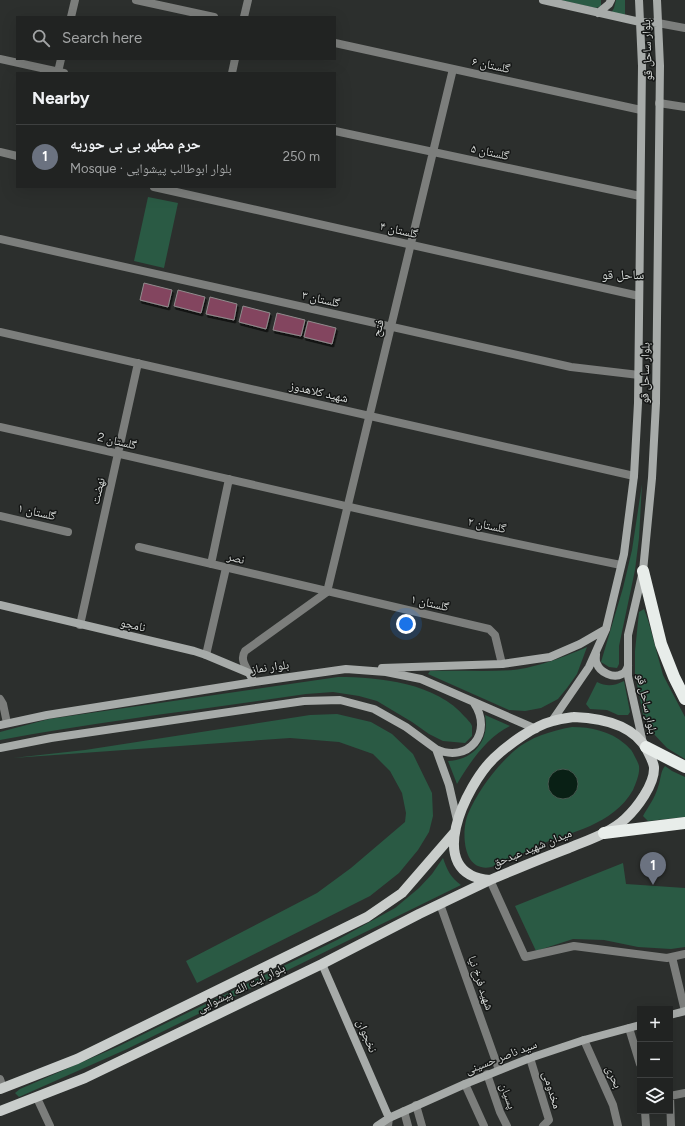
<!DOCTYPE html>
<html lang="en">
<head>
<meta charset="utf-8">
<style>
	:root { --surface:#212322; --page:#2d2f2f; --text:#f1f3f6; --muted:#a2a4a5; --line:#3e4040; --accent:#fe8ebb }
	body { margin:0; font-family:Figtree,"Noto Naskh Arabic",sans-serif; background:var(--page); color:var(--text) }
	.controls { position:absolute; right:12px; bottom:12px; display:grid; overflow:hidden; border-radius:0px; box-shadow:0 4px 16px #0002 }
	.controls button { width:36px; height:36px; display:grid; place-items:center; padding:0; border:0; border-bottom:1px solid var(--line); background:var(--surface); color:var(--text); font:20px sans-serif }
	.you { position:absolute; left:406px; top:624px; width:14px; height:14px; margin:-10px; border:3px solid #fff; border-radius:50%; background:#1a73e8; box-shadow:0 0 0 6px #1a73e833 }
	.badge { display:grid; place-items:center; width:26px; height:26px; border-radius:50%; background:var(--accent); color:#fff; font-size:13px; font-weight:700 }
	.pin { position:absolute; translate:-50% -33px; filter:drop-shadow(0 1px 2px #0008) }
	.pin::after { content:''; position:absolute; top:21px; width:14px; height:12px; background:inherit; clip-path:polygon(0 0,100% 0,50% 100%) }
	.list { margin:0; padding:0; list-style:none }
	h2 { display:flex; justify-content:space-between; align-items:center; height:52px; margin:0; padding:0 16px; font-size:17px }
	h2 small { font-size:13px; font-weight:400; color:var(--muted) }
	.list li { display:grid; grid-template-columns:26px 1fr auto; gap:12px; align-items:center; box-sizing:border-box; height:64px; padding:0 16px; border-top:1px solid var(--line) }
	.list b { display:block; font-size:15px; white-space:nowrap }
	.list p { margin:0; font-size:13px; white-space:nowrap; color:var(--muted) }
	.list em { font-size:13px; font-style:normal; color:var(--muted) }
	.icon { flex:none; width:22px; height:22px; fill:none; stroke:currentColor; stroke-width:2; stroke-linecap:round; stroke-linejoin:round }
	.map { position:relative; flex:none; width:685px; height:1126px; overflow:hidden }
	.search { position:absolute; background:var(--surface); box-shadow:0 4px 16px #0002; left:16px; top:16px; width:320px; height:44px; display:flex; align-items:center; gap:10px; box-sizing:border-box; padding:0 14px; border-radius:0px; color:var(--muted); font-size:15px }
	.panel { position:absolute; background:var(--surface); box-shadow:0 4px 16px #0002; left:16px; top:72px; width:320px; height:116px; border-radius:0px }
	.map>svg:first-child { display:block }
	.green { fill:#2a5a44; fill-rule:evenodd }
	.water { fill:#092015; stroke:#46584f }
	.building { fill:#83455e; stroke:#918c8e; filter:url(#shadow) }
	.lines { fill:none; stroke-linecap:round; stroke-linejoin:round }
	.street { stroke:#7c7e7c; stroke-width:8 }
	.secondary { stroke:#a7aba9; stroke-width:8 }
	.primary { stroke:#c9cdcb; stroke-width:10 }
	.highway { stroke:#e8edea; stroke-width:12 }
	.labels { text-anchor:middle; stroke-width:3; stroke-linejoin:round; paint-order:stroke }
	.street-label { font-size:12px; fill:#d6d9d7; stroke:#151716 }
	.neighbourhood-label { font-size:13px; fill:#d1d6d4; stroke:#151716 }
</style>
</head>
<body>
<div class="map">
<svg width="685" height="1126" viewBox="0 0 685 1126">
	<defs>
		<filter id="shadow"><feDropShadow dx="1.5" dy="3" stdDeviation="0" flood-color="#0009"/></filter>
	</defs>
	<rect width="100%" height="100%" fill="#2c2f2d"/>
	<path class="green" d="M560,0H601V6L596,8Z
		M616,0H625V17L610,15L614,8Z
		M148,197L178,203L164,268L134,261Z
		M642,484L639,538L635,570L619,646V664L617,668L609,667L601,662L623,588L632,550Z
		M644,609L648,620L663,675L685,717V759L667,748L651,731L643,714L635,674V651L639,612Z
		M587,647L577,674L567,688L558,699L541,708L525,711L509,710L428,674L430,671C457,670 486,672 513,670C535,668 567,656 587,647Z
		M338,677C379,677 437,683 465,717C467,719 471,723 472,726C472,729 472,733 472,736L465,743L443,741L429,734L412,722L377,701L359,696L333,692L306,694C204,709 101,721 0,740V732L49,719Z
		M624,681L630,712L628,715H618L607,710L590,709L586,704L597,682C607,687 614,686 624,681Z
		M337,714L371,722L392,734L413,754L432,793L433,816L429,832L418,850L399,873L370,896L197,983L186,961L317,893L351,868L405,822L406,813L402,793L390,771L373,754L339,742L290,738L13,758L85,750L310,715Z
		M485,715L510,726C487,737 470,762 457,784L448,761C474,760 490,740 485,715Z
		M572,727C591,727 610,731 625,744C628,747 631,749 633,753C635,757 638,762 639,766C640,774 636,783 633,790C613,825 571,832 536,846C526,851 517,857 506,861C499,864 489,870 481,867C462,863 462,828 468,814C478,791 495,768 514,751C530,737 551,731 572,727ZM577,779C580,792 571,801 558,798Z
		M665,766L672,771L685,777V817L648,821L643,816C648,807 655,798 658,787C661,780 660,772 665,766Z
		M443,858C447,870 451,878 461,885L127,1049L19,1097L15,1093L20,1089L117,1047L337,940L395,908L419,888L432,874Z
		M623,863L626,884L685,888V947L671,949L638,947L604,940L573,939L536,951L515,906Z"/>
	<path class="water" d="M548 784a15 15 0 1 1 30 0a15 15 0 1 1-30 0Z"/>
	<path class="building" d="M144,283L172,290L168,307L140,300Z
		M178,290L205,297L201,313L174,306Z
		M210,297L237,304L234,320L206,314Z
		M243,306L270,313L266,329L239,322Z
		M277,313L305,320L301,336L273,330Z
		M308,321L336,328L332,344L304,337Z"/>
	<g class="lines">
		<path class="street" d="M136,0L214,17
			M71,17L75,0
			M244,17L248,0
			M658,23L685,28
			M335,43L641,110
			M0,59L64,73
			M58,72L61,59
			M232,73L235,59
			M659,103L685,107
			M335,131L640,196
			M0,152L17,156
			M154,187L639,296
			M0,239L571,367L639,375
			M0,332L634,476
			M0,427C207,473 413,524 621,565
			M0,516L68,532
			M139,547L489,629L495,635L502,664
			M211,564L229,479
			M327,592L453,69
			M80,625L138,363
			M206,655L226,568
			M249,673C245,665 240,659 245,651L327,592
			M0,699L3,704L7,723
			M490,880L525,957L574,946L667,958L685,954
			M440,904L499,1070
			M672,957L685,1011
			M629,1028L640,1064
			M584,1040L613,1105L618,1126
			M530,1058L549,1120L543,1126
			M487,1074L500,1112L507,1126
			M0,1079L3,1088
			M465,1084L484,1126
			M37,1098L50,1126
			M416,1105L422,1126
			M404,1111L408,1126
			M645,1111L646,1126
			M388,1126L389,1118
			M671,1126L670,1096L685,1093"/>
		<path class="secondary" d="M543,0L640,22L658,23
			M598,13L609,4L611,0
			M0,605L194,651L206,655L249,673L254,682
			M596,654C596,657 595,661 597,664C600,672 613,679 622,674C625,673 627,669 628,666
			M382,668L502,664L550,657L580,644L606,629
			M552,721L589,667L606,629L624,554L634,476L638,403L642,66L639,0
			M0,725L47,715L254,682L346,669L386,672L421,679L536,729
			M643,743L628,676V635L643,571L652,478L656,403L660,66L657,0
			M0,748L51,738L304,701L340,700L374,709L406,727L436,749L449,785L457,820
			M436,749C468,764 494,733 474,703
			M322,964L389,1118
			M670,1015L685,1011
			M377,1126L389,1118L465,1084L530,1058L584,1040L640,1025"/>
		<path class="primary" d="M574,717C601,718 633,724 647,750C650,756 653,761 654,767C655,784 637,808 625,819C610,833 588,840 569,848C542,858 516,869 490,880C422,875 466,785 494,758C508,745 533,726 553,721C559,719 567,718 574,717Z
			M0,1089L77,1059L367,917L402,893L454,833
			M0,1111L85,1078L322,964L419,914L490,880"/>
		<path class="highway" d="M643,571L661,644L674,677L685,699
			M646,747L685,767
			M604,833L685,823"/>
	</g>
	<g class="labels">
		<g class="street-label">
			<text transform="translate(647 50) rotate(-92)" y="4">بلوار ساحل قو</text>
			<text transform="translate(491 65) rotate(12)" y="4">گلستان ۶</text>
			<text transform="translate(490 152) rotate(12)" y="4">گلستان ۵</text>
			<text transform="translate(399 230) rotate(13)" y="4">گلستان ۴</text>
			<text transform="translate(321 299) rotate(13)" y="4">گلستان ۳</text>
			<text transform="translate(378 328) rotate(-76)" y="4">فتح</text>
			<text transform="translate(645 373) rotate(-89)" y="4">بلوار ساحل قو</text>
			<text transform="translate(319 392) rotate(13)" y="4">شهید کلاهدوز</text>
			<text transform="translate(117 441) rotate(13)" y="4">گلستان 2</text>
			<text transform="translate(98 491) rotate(-77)" y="4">نهضت</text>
			<text transform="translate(37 512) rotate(13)" y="4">گلستان ۱</text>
			<text transform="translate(487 525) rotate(12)" y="4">گلستان ۲</text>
			<text transform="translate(236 558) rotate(14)" y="4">نصر</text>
			<text transform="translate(430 603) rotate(13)" y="4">گلستان ۱</text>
			<text transform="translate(133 625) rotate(13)" y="4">نامجو</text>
			<text transform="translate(270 667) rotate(-8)" y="4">بلوار نماز</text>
			<text transform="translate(647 704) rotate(78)" y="4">بلوار ساحل قو</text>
			<text transform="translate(532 848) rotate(-22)" y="4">میدان شهید عبدحق</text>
			<text transform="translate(481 983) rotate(71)" y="4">شهید فرخ نیا</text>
			<text transform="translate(241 988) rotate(-26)" y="4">بلوار آیت الله پیشوایی</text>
			<text transform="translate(367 1036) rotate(67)" y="4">نخجوان</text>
			<text transform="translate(501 1057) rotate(-21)" y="4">سید ناصر حسینی</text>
			<text transform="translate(614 1077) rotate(66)" y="4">بحری</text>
			<text transform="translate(552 1090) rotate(73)" y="4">مخدومی</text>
			<text transform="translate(508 1096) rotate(70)" y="4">پسیان</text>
		</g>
		<g class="neighbourhood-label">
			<text x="623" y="279">ساحل قو</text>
		</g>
	</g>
</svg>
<div class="controls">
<button>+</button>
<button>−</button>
<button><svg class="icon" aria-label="layers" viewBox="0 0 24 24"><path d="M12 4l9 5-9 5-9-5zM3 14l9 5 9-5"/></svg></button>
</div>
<div class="you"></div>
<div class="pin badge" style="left:653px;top:885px;background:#6b7280">1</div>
<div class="search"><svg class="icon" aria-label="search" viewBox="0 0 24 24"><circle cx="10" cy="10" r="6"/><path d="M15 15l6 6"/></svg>Search here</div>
<section class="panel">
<h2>Nearby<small></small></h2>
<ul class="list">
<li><span class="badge" style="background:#6b7280">1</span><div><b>حرم مطهر بی بی حوریه</b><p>Mosque · بلوار ابوطالب پیشوایی</p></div><em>250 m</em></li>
</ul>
</section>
</div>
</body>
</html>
